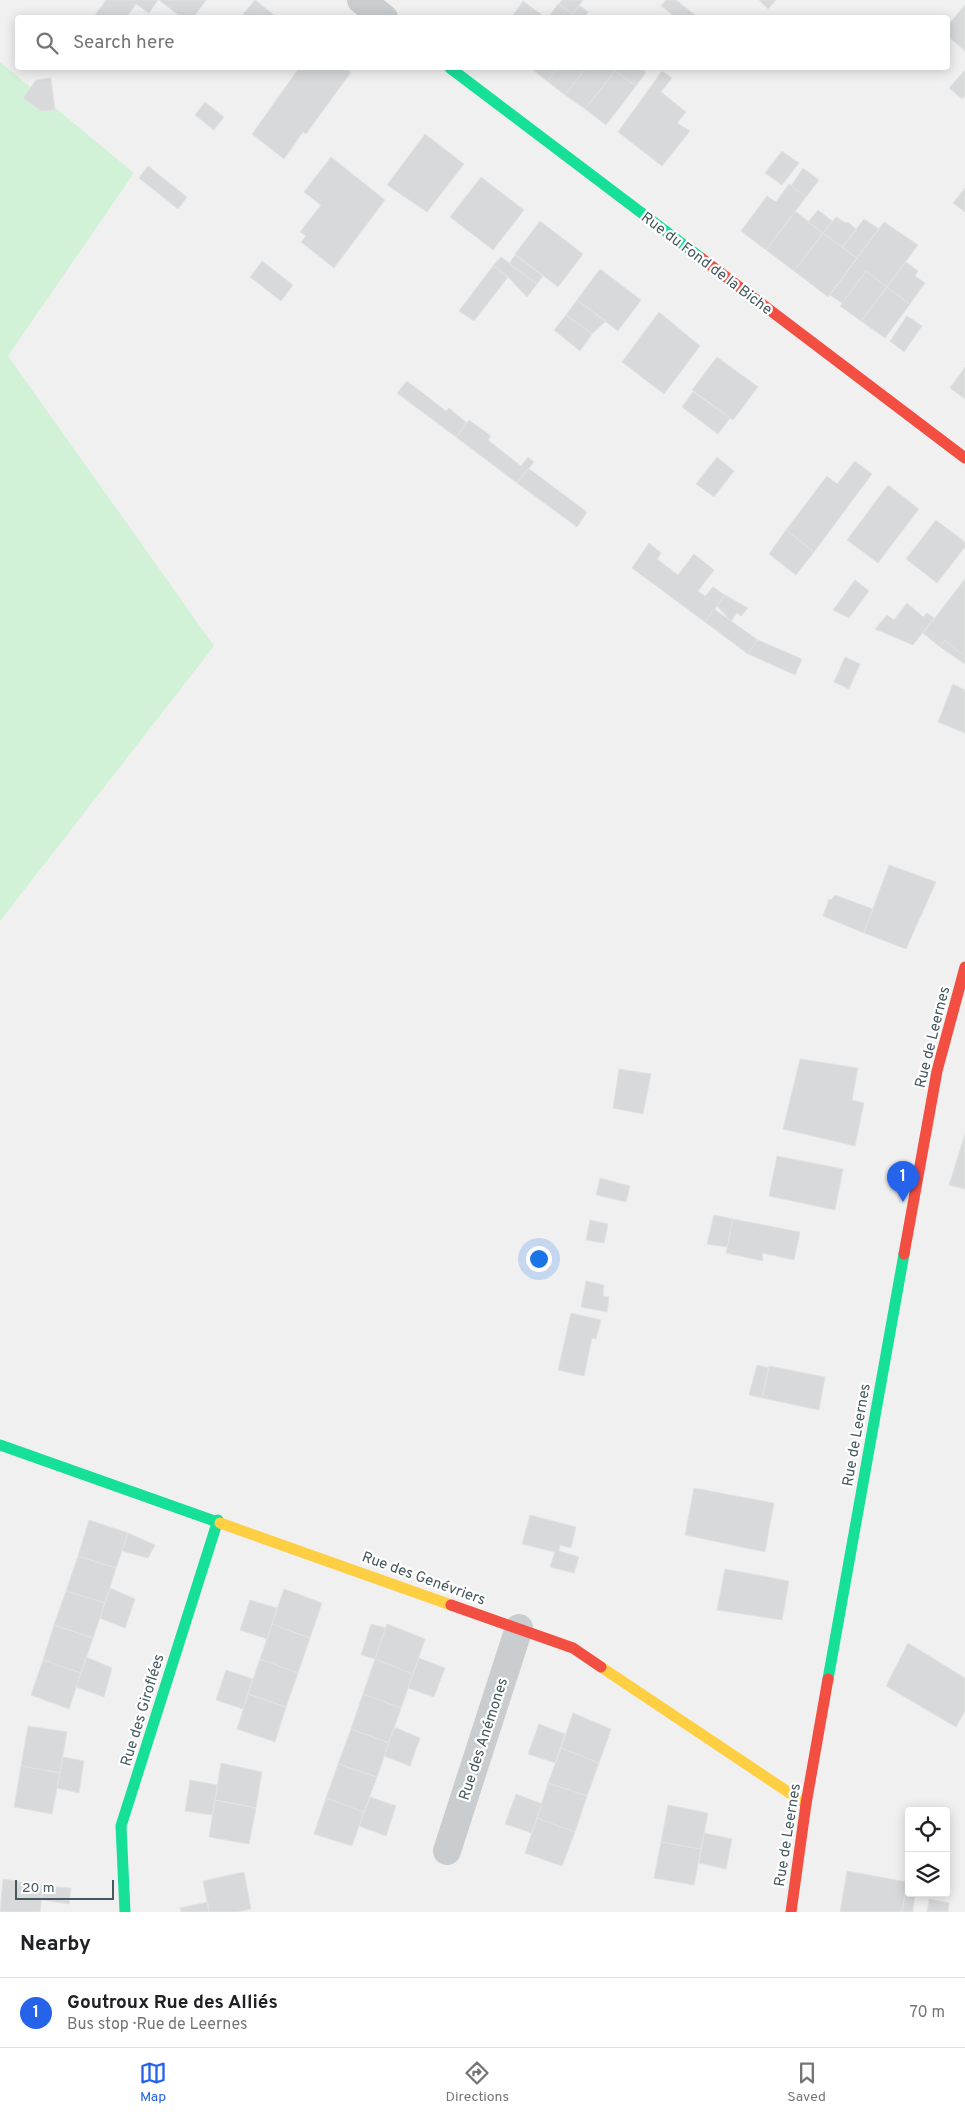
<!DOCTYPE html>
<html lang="en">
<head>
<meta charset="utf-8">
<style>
	:root { --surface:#fff; --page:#f6f6f6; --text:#202124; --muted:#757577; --line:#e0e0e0; --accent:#2563eb }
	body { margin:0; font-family:Overpass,sans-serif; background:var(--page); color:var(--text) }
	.controls { position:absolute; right:15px; bottom:15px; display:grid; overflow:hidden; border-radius:5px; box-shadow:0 2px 12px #0003 }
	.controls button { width:45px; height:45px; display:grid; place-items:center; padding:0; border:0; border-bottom:1px solid var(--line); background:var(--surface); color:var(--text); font:25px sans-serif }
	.scale { position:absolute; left:15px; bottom:12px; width:99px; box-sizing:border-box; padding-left:5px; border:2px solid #45585f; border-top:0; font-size:14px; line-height:18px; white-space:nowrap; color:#45585f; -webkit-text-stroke:4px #fff; paint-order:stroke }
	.you { position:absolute; left:538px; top:1258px; width:18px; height:18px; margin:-12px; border:4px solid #fff; border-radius:50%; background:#1a73e8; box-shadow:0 0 0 8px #1a73e833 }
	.badge { display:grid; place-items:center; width:32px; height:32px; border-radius:50%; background:var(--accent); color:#fff; font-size:16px; font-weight:700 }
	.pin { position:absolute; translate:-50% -41px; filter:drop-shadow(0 1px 2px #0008) }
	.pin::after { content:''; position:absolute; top:26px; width:18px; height:15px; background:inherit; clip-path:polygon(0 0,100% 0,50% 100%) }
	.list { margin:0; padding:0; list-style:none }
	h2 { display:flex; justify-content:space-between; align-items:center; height:65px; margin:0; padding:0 20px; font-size:21px }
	h2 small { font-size:16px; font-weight:400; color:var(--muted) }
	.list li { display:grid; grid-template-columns:32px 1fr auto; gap:15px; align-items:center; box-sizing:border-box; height:70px; padding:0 20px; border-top:1px solid var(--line) }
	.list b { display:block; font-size:19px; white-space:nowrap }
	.list p { margin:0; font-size:16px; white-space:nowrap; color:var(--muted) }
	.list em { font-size:16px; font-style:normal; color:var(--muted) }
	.icon { flex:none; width:28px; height:28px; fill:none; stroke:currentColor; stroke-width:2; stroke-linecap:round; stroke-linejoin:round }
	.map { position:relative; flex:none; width:965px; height:1912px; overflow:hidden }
	.search { position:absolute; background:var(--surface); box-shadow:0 2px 12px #0003; left:15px; right:15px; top:15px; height:55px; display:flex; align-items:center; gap:12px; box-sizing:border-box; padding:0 18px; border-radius:5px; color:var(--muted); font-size:19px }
	.sheet { height:135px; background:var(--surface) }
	nav { display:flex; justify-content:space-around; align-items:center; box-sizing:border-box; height:70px; border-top:1px solid var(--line); background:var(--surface); font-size:14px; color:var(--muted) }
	nav a { display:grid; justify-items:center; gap:2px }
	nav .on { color:var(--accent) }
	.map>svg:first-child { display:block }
	.green { fill:#d2f2d8 }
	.building { fill:#d7d9da; stroke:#e2e2e3 }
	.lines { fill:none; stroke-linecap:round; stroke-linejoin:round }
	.street { stroke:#c9cdcf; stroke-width:28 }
	.fast { stroke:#16e098; stroke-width:11 }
	.slow { stroke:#ffcf43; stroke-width:11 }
	.jam { stroke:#f24e42; stroke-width:11 }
	.labels { text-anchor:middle; stroke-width:4.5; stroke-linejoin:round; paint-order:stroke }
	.street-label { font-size:15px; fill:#45585f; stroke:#fff }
</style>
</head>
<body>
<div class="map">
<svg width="965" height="1912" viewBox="0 0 965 1912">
	<rect width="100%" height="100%" fill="#f1f0f0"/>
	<path class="green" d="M0,62L134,173L8,356L214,646L0,921Z"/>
	<path class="building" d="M106,0H158L149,13L136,4L126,18H93Z
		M159,0H206L193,18H182Z
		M255,0L278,18H240Z
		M562,0H583L573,14L559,4Z
		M666,0H676L699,18H677L661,6Z
		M759,0H776L768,9Z
		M523,1L542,15L540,18H511Z
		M558,4L573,14L570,18H548Z
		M579,5L588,12L584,18H570Z
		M965,5V51L948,36V25Z
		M299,68H345L351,72L306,134L303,132L284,159L252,134Z
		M530,68H558L547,81Z
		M558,68H586L565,95L547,81Z
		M586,68H611L615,71L585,109L565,95Z
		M615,68H639L646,72L636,86L614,70Z
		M965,70V96L962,99L949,88Z
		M615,71L636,86L606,125L585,109Z
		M662,71L672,78L661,92L686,112L677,123L690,131L662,166L618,132Z
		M51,78L55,110L41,111L23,98L36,80Z
		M205,102L224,117L214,130L195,115Z
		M425,134L464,164L427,212L387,185Z
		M782,151L799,163L782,185L765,173Z
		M331,157L385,200L334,268L301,242L306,236L300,232L321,205L304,192Z
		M148,166L187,197L178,209L139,178Z
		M803,168L819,180L806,197L791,186Z
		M481,177L524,210L493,250L450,217Z
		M789,184L806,197L766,250L741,231L767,196L776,202Z
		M965,188V212L953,203Z
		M818,210L832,221L823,233L808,222Z
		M795,211L823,233L794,271L766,250Z
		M836,217L846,223L848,222L857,230L842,247L823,233Z
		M864,219L879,229L857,258L842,247Z
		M540,221L583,254L558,287L515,254Z
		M884,222L918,245L887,287L866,271L842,303L830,295Z
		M823,233L857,258L828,297L794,271Z
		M515,255L543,276L537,284L509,264Z
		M501,257L537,284L527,297L508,277L493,266Z
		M262,261L293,285L281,301L250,277Z
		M906,262L918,271L915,276L925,283L910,304L887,287Z
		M493,266L508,277L474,321L459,311Z
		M600,269L641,300L618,331L577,300Z
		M866,271L887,287L861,321L840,306Z
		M887,287L910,304L885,338L861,321Z
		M577,300L606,321L592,334L566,315Z
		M659,312L700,346L664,394L622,362Z
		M566,315L592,334L580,351L554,330Z
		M907,316L922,326L904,352L890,341Z
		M717,357L758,387L733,420L692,390Z
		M965,367V399L950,388Z
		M407,381L446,411L449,408L467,423L456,437L397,393Z
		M693,392L730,418L718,434L682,407Z
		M469,420L491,436L488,440L521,466L528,457L534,462L517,483L456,437Z
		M717,457L734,471L714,497L696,484Z
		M855,461L872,474L814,552L786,530L827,476L837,484Z
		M528,468L587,512L577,527L517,483Z
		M888,485L919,509L878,563L847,540Z
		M936,520L965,542V547L937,583L906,559Z
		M786,530L814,552L796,575L769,554Z
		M649,543L661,553L657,559L678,575L694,554L714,570L698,591L705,596L713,587L725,595L705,622L632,568Z
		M965,579V649L961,654L945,640L940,647L923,633Z
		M855,580L869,591L849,618L833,610Z
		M725,595L748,608L741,616L737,613L731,621L717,606Z
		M907,603L923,617L927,613L934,618L913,645L875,629L887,615L894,620Z
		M714,609L758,640L748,654L705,622Z
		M758,640L802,659L795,675L748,654Z
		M945,640L961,654L965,649V664L940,647Z
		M845,657L860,664L849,689L834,682Z
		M953,684L965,690V733L938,722Z
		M889,865L936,882L906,949L864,933Z
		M835,895L873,909L864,933L823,916L829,899L831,900Z
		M800,1059L858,1068L852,1100L864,1103L855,1146L783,1129Z
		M619,1069L651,1074L643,1114L613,1108Z
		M965,1134V1189L949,1185Z
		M777,1156L843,1169L835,1210L769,1196Z
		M600,1178L630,1186L626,1202L596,1195Z
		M714,1215L733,1219L727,1247L707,1244Z
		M733,1219L800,1232L794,1260L762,1253L763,1261L726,1253Z
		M590,1220L608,1224L604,1243L586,1240Z
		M586,1281L604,1285L603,1296L609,1297L607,1312L581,1307Z
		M571,1313L601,1320L596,1339L592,1338L584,1376L558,1370Z
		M757,1365L769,1368L762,1398L749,1395Z
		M769,1366L825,1377L819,1410L762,1398Z
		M694,1488L774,1503L765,1552L685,1535Z
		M530,1515L576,1527L571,1548L560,1545L559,1551L579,1557L574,1573L550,1567L555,1552L522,1544Z
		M89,1520L128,1533L116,1568L78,1556Z
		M128,1533L155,1545L148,1558L122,1551Z
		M78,1556L116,1568L105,1603L66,1591Z
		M725,1569L789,1581L782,1620L717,1610Z
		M110,1588L135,1599L125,1628L100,1618Z
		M284,1589L322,1603L310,1638L272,1624Z
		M66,1591L105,1603L93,1638L54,1625Z
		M250,1600L277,1608L267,1639L240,1630Z
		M272,1624L310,1638L298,1673L260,1659Z
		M371,1624L386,1628L375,1659L361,1655Z
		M387,1624L425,1639L413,1674L375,1659Z
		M54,1625L93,1638L81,1673L43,1660Z
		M908,1643L965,1678V1711L956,1727L886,1686Z
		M86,1657L112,1668L104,1697L76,1687Z
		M419,1658L445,1668L434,1697L408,1688Z
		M260,1659L298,1673L286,1707L248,1694Z
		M375,1659L413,1674L401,1708L363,1694Z
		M43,1660L81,1673L69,1709L31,1695Z
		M226,1670L253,1679L243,1709L216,1700Z
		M248,1694L286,1707L275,1742L237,1729Z
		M363,1694L401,1708L389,1743L351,1729Z
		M573,1713L611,1729L599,1763L561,1748Z
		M539,1724L565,1734L555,1763L528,1754Z
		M28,1726L67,1732L60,1773L21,1766Z
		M394,1727L420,1738L410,1766L384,1756Z
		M351,1729L389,1743L377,1777L338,1764Z
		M561,1748L599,1763L587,1796L548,1783Z
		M63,1757L84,1761L79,1793L57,1788Z
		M221,1763L262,1772L256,1808L215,1800Z
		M338,1764L377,1777L364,1812L326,1798Z
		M21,1766L60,1773L52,1814L14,1807Z
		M190,1780L218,1785L212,1815L185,1811Z
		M548,1783L587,1796L575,1832L537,1818Z
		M516,1794L542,1804L532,1833L505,1824Z
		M370,1797L396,1806L386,1836L359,1826Z
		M326,1798L364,1812L352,1846L314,1834Z
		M215,1800L256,1808L249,1844L209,1837Z
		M668,1805L708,1813L701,1849L661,1842Z
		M537,1818L575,1832L562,1866L525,1853Z
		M704,1833L732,1839L726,1869L699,1863Z
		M661,1842L701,1849L694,1885L654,1878Z
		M847,1871L907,1882L902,1912H840Z
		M244,1872L251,1909L236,1912H209L203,1881Z
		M3,1879L43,1886L40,1912H0Z
		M43,1886L71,1888L69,1904L42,1900Z
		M906,1887H909V1893H915L913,1912H902Z
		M929,1899L949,1903L948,1912H927Z
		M208,1902L209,1912H181L180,1908Z"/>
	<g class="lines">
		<path class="street" d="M361,0L384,18
			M447,1851L519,1628"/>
		<path class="fast" d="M450,68L701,258
			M0,1445L220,1523
			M828,1679L904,1254
			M125,1912L121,1826L218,1520"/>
		<path class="slow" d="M220,1523L451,1605
			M601,1667L806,1804"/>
		<path class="jam" d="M701,258L965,458
			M904,1254L937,1071L965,967
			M451,1605L573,1648L601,1667
			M791,1912L806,1804L828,1679"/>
	</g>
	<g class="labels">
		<g class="street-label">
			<text transform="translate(707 263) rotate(37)" y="5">Rue du Fond de la Biche</text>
			<text transform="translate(932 1037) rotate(-76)" y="5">Rue de Leernes</text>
			<text transform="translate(856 1435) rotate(-80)" y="5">Rue de Leernes</text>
			<text transform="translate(424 1578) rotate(20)" y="5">Rue des Genévriers</text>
			<text transform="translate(142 1710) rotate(-73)" y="5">Rue des Giroflées</text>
			<text transform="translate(483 1739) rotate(-72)" y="5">Rue des Anémones</text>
			<text transform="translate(787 1835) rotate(-81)" y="5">Rue de Leernes</text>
		</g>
	</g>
</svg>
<div class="controls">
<button><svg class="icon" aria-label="locate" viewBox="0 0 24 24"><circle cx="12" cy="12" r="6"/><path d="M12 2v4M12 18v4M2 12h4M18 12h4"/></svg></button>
<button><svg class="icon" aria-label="layers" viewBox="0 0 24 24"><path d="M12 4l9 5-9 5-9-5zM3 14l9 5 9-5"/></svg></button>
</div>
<div class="scale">20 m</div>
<div class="you"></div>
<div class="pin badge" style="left:903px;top:1202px">1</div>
<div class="search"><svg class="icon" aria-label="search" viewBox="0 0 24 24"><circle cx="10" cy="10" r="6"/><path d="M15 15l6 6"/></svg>Search here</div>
</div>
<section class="sheet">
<h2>Nearby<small></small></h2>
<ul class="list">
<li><span class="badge">1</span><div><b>Goutroux Rue des Alliés</b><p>Bus stop · Rue de Leernes</p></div><em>70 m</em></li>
</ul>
</section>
<nav>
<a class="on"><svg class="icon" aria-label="map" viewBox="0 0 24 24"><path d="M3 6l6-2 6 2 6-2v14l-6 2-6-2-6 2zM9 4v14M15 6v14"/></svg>Map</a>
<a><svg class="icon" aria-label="directions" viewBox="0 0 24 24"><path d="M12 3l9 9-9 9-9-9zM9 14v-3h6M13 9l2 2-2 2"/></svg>Directions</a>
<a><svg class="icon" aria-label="saved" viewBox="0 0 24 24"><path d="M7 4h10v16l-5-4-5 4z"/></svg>Saved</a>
</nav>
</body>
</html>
